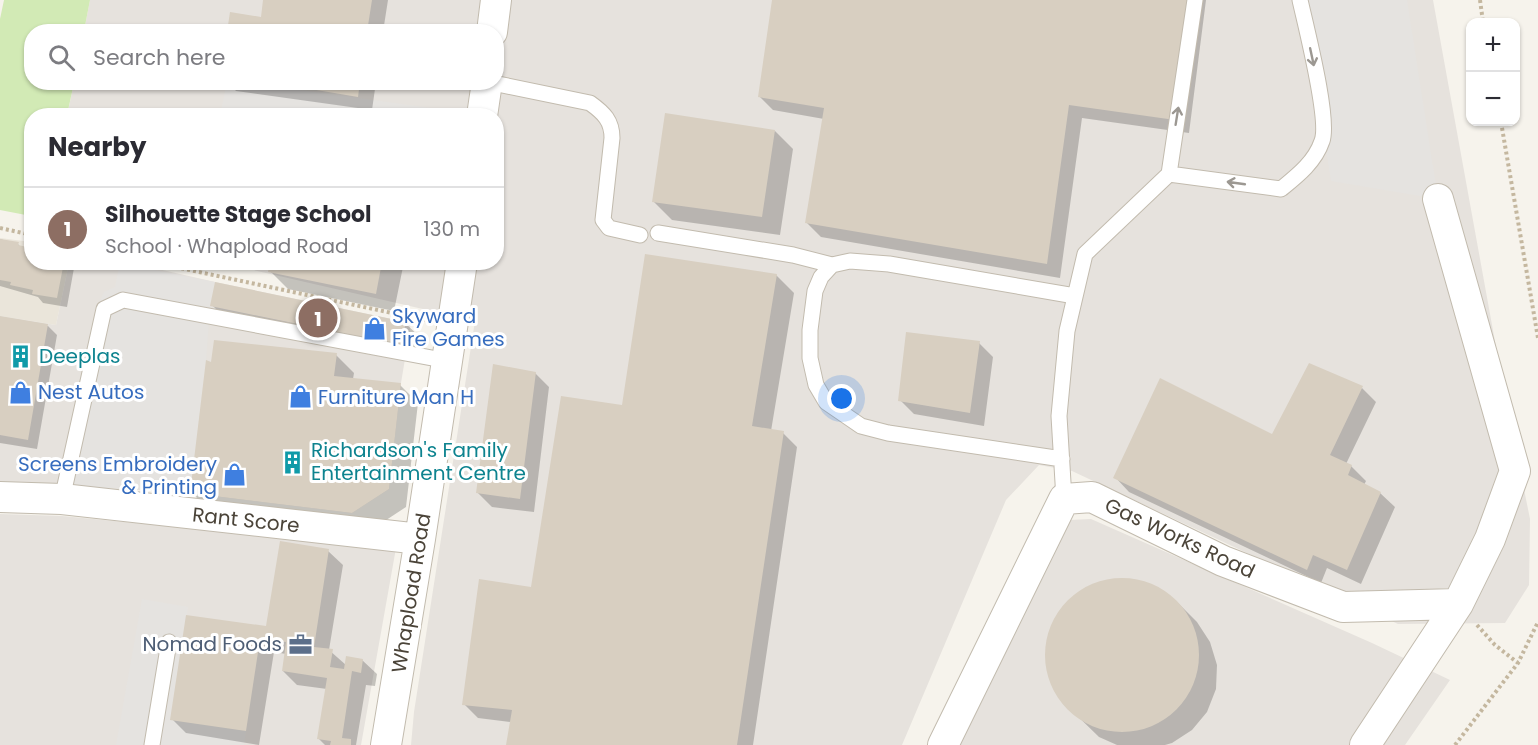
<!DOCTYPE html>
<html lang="en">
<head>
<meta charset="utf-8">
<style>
	:root { --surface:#fff; --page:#f7f7f7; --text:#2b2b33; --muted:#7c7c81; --line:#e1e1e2; --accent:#0f766e }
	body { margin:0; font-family:Poppins,sans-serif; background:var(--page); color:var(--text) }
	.controls { position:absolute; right:18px; top:18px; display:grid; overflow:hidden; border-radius:12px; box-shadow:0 2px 4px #0004 }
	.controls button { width:54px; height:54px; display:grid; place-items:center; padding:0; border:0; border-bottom:2px solid var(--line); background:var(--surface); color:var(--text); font:30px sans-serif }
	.you { position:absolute; left:842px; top:399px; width:21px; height:21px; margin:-15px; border:4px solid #fff; border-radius:50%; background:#1a73e8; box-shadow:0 0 0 9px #1a73e833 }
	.badge { display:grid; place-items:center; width:39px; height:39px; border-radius:50%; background:var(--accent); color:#fff; font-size:20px; font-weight:700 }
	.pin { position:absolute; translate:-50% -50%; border:3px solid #fff; box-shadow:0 2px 6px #0006 }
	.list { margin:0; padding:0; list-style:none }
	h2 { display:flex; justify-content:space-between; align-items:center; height:78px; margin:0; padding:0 24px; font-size:26px }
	h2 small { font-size:20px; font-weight:400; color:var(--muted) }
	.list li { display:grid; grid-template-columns:39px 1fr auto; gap:18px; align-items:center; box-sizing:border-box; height:84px; padding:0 24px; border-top:2px solid var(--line) }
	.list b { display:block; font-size:22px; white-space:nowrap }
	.list p { margin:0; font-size:20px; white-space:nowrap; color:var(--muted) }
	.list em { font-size:20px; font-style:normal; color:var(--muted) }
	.icon { flex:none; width:33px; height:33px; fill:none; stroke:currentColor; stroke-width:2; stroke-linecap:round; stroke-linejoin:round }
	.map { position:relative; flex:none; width:1538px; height:745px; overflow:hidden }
	.search { position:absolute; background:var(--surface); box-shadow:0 2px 4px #0004; left:24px; top:24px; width:480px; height:66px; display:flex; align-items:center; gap:15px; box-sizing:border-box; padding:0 21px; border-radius:24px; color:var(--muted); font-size:22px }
	.panel { position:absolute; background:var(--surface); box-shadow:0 2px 4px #0004; left:24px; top:108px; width:480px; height:162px; border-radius:24px }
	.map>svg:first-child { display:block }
	.residential { fill:#eae5da }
	.industrial { fill:#e6e2dd }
	.green { fill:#d2eab5 }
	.parking { fill:#e5e3e0 }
	.shadow { fill:#0003 }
	.building { fill:#d8cfc1 }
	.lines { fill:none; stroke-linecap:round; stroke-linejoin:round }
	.lane-casing { stroke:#c2bbae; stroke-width:17 }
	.street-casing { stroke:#c2bbae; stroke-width:32 }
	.path { stroke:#c4b79f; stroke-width:4; stroke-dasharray:3 3; stroke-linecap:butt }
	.lane { stroke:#fff; stroke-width:15 }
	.street { stroke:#fff; stroke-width:30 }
	.oneway { stroke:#9c9892 }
	.labels { text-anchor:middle; stroke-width:6; stroke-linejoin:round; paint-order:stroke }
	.shop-label { font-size:20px; fill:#366cbe; stroke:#fff; text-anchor:start }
	.culture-label { font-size:20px; fill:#0d838f; stroke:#fff; text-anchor:start }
	.street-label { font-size:20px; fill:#4b4439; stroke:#fff }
	.service-label { font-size:20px; fill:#4e5e75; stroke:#fff; text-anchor:end }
</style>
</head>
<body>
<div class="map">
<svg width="1538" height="745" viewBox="0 0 1538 745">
	<rect width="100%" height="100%" fill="#f6f3ec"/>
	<path class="residential" d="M0,238L31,242L32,262L69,263L56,325L0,316Z"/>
	<path class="industrial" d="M90,0H1433L1502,380L1530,519L1529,585L1505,623L1398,624L1072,471L1039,465L1006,500L902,745H411L414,712L475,321L223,263L496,262V116H67L74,83L496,82V32L84,31Z
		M69,263H132L215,282L411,323L401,383L389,489L352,513L190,493L0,482V316L56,325Z
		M0,514L62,516L396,548L361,745H0Z
		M1091,519L1372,643L1450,680L1405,745H958L1069,520Z"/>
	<path class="green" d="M4,0H90L84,31L32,32V82L74,83L67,115L32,116L31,216L0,210V19Z"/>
	<path class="parking" d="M1302,0H1407L1438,199L1331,181Z
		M227,82L251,83L445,110L444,115H220Z
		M120,263L215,282L210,306L206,360L190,493L59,485L98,305L104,292L115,287Z
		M142,599L188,607L171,720L246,731L244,745H116Z"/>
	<path class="shadow" d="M265,0H388L383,32H229L262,18Z
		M773,0H1206L1189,133L1082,118L1060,278L821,237L807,223L824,119L773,110L759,96Z
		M228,82H376L372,110L236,91Z
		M775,131L793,149L780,235L672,220L654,202Z
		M0,239L18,244L32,262H68L74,268L67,307L43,303L38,297L0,286Z
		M272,262H404L394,311L288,289L270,271Z
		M776,275L794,293L771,431L783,433L797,447L753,745H508L511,722L478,718L464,704L532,589L623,407Z
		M212,305L405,323L420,337L415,358L226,319Z
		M0,317L48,326L57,335L37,449L0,443Z
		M979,343L993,357L984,426L914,414L900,400Z
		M336,355L354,373L353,379L400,385L418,403L406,507L371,530L210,511L192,493Z
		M535,373L549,387L534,512L492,507L477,492Z
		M1362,388L1376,402L1346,464L1351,466L1366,481L1364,485L1380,493L1395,507L1361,584L1327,568L1321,583L1129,492L1115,477L1273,436Z
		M328,551L343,565L329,650L346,665L362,660L377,674L375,686L366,685L356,745H325L319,739L327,689L297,685L283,671L286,654L274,652L259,745L186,733L172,719L267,627Z
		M1112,580H1136L1159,589L1178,603L1197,622L1210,642L1217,665L1216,689L1207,712L1192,730L1172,743L1165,745H1117L1099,737L1061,700L1050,677L1046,651L1052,626L1066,604L1087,588Z"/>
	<path class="building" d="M263,0H372L367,32H227L230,12L261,17Z
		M772,0H1190L1175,120L1069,105L1047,264L805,223L824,108L758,97Z
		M269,82H360L358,97Z
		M665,113L775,130L762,217L652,202Z
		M0,239L19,242L18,245L32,248V262H64L57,298L32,294L33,290L10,285L11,282L0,280Z
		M645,254L777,274L752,426L784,431L737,745H506L512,710L462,705L479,579L531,587L561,396L622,405Z
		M270,262H382L376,294L268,272Z
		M215,282L406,322L401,345L210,306Z
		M0,316L48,324L28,440L0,435Z
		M906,332L980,341L970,413L898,401Z
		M214,340L337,353L334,376L401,383L389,489L352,513L190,493L206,360L211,362Z
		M1309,363L1363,386L1330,455L1352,465L1348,475L1381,492L1347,570L1313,555L1307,570L1113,478L1160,378L1272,434Z
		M493,364L536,372L520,499L476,493Z
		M280,541L329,549L314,647L333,649L330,667L344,669L346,656L363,659L361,673L352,671L342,738L351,739V745H330L331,741L317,739L327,678L282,671L286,642L260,639L246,731L170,720L186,615L266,626Z
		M1045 655a77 77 0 1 1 154 0a77 77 0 1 1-154 0Z"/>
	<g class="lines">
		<defs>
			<path id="lane" d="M488,82L590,103C604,113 612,121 612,138L603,220L609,228L640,235
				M1169,174L1281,189C1297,176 1315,162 1322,141C1330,120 1306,27 1300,0
				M658,233L793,255L832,265
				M1062,459L888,433L861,426L826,402L816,385L810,358V330L815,291L821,277L832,265L850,261L889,264L1075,296
				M62,499L104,309L123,300L448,361
				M1064,499L1059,416L1067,331L1085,254L1169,174L1195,0
				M152,745L169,642"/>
			<path id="street" d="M492,32L496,0
				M482,116L487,82
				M0,497L62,499L420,539
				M386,745L420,539L462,262
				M943,745L1064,499L1092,497L1223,561L1343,607L1458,604
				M1365,745L1458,604L1490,539L1515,471L1438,199"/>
		</defs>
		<use href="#lane" class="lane-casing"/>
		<use href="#street" class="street-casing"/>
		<path class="path" d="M1480,0L1483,22
			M1501,122L1538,338
			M0,228L32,235
			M152,262L425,320
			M1477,625L1495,645L1518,663
			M1455,745L1518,663L1538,622"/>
		<use href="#lane" class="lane"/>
		<use href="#street" class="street"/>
	</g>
	<defs><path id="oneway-shaft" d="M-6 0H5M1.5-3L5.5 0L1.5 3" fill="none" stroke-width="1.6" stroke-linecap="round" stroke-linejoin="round" transform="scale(1.5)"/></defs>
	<g class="oneway">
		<use href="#oneway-shaft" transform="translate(1312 57) rotate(78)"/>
		<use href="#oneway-shaft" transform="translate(1177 116) rotate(-81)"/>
		<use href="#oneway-shaft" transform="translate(1236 183) rotate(-172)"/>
	</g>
	<defs>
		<symbol id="shop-bare" viewBox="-9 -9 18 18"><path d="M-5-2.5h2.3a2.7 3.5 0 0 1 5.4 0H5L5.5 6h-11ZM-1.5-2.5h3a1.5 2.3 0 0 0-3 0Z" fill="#3f7fe0" stroke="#fff" stroke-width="2.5" paint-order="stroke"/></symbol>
		<symbol id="building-bare" viewBox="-9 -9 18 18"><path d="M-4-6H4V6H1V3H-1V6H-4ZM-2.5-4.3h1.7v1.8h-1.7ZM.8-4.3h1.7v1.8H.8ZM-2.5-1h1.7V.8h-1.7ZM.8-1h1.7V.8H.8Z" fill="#0f9aa8" stroke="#fff" stroke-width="2.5" paint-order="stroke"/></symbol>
		<symbol id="office-bare" viewBox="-9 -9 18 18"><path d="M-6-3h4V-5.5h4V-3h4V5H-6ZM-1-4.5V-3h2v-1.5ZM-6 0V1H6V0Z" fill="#5c6f8a" stroke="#fff" stroke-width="2.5" paint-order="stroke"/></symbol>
	</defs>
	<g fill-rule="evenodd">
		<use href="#shop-bare" x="358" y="312" width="33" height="33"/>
		<use href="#building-bare" x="4" y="340" width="33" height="33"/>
		<use href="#shop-bare" x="4" y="376" width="33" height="33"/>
		<use href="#shop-bare" x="284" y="380" width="33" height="33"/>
		<use href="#building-bare" x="276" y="446" width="33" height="33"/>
		<use href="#shop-bare" x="218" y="458" width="33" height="33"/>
		<use href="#office-bare" x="284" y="628" width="33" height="33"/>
	</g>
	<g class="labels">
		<g class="shop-label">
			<text x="392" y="323">Skyward<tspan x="392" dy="23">Fire Games</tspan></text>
			<text x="38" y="399">Nest Autos</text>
			<text x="318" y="404">Furniture Man H</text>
			<text x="217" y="471" text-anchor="end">Screens Embroidery<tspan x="217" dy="23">&amp; Printing</tspan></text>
		</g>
		<g class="culture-label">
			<text x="39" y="363">Deeplas</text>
			<text x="311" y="457">Richardson's Family<tspan x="311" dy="23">Entertainment Centre</tspan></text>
		</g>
		<g class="street-label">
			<text transform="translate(246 520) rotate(6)" y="7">Rant Score</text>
			<text transform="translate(1180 538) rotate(25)" y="7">Gas Works Road</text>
			<text transform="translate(411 593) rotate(-81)" y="7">Whapload Road</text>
		</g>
		<g class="service-label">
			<text x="282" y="651">Nomad Foods</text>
		</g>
	</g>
</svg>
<div class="controls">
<button>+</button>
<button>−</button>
</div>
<div class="you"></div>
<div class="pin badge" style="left:318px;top:318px;background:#8d6e63">1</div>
<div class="search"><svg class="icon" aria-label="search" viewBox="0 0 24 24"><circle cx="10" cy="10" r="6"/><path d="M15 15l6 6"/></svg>Search here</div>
<section class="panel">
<h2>Nearby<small></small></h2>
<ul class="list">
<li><span class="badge" style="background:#8d6e63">1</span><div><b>Silhouette Stage School</b><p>School · Whapload Road</p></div><em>130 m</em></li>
</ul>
</section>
</div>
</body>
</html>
